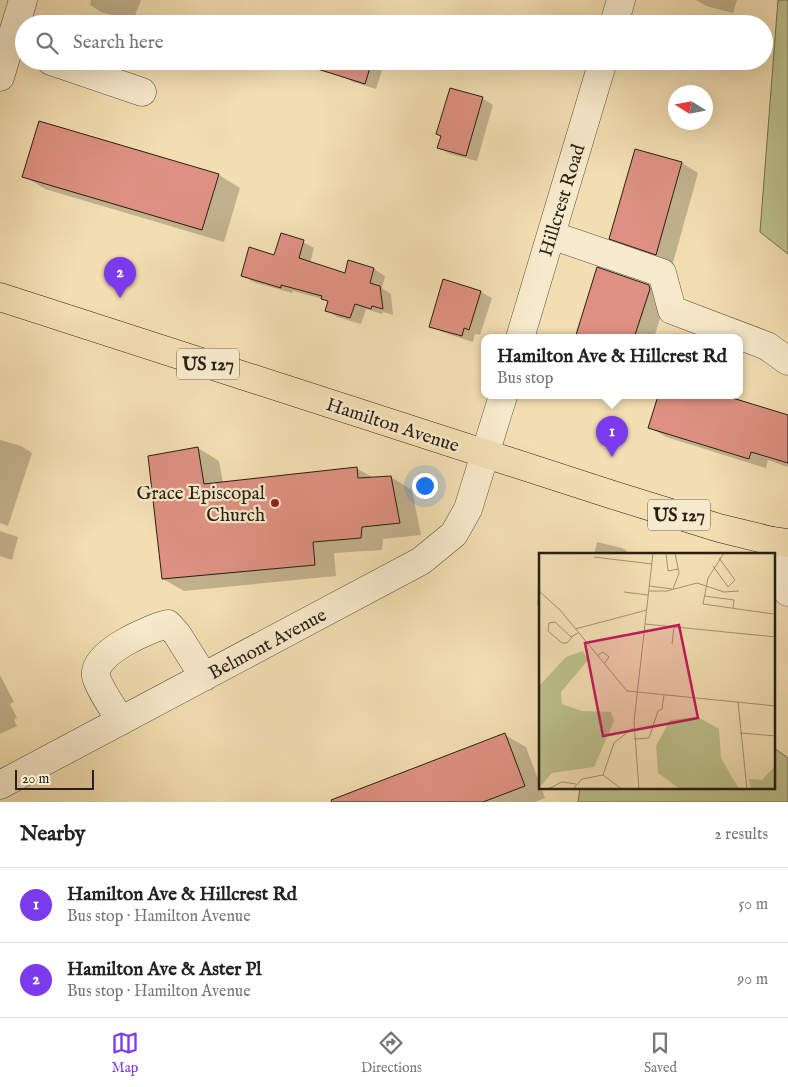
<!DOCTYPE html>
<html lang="en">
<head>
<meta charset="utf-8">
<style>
	:root { --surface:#fff; --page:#f6f6f6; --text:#222; --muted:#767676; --line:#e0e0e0; --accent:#7c3aed }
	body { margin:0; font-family:"IM FELL English",serif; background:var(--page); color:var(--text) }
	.compass { position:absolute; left:668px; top:85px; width:45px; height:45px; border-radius:50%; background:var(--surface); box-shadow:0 5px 20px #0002; rotate:281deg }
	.scale { position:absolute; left:15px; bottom:12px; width:79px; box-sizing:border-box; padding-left:5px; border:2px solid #271f14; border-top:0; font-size:14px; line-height:18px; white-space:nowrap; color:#271f14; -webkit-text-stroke:4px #f7eacc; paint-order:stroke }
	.you { position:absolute; left:424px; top:485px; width:18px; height:18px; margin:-12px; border:4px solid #fff; border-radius:50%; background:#1a73e8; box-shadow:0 0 0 8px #1a73e833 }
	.badge { display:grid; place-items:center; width:32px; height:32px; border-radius:50%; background:var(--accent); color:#fff; font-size:16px; font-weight:700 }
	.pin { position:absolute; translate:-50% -41px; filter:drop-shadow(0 1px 2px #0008) }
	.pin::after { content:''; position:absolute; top:26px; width:18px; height:15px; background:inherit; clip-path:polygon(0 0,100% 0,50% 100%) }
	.popup { position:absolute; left:481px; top:334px; width:262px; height:65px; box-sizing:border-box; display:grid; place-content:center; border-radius:10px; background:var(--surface); filter:drop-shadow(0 1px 4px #0005); font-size:16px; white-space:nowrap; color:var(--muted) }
	.popup b { font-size:19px; color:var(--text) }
	.popup::after { content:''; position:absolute; left:50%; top:100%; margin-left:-10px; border:10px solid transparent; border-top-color:var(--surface) }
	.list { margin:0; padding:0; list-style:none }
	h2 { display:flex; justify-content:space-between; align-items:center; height:65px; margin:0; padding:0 20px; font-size:21px }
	h2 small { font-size:16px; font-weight:400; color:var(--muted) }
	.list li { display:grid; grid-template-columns:32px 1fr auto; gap:15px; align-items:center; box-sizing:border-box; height:75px; padding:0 20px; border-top:1px solid var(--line) }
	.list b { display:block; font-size:19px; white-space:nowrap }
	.list p { margin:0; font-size:16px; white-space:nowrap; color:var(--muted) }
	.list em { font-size:16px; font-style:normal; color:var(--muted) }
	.icon { flex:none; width:28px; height:28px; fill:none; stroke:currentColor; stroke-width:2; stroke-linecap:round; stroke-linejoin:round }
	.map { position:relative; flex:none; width:788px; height:802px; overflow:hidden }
	.search { position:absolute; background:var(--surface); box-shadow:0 5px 20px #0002; left:15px; right:15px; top:15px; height:55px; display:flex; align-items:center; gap:12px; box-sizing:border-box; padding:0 18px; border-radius:28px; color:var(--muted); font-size:19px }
	.sheet { height:215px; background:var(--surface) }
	nav { display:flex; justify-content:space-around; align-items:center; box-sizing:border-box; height:70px; border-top:1px solid var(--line); background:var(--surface); font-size:14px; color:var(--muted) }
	nav a { display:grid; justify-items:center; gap:2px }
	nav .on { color:var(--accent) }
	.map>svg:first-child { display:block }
	.green { fill:#bcc18b; stroke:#727050 }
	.shadow { fill:#0003 }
	.building { fill:#de9182; stroke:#271f14 }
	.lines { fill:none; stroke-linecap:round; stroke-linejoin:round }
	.minor-casing { stroke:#5a4f3b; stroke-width:29 }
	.major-casing { stroke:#271f14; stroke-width:29 }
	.minor { stroke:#f7eacc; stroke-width:28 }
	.major { stroke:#f2deb1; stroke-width:28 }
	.poi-dot { fill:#8f2418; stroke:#f7eacc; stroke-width:2 }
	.labels { text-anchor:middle; stroke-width:4.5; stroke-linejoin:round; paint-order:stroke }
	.shield { fill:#f7eacc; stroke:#655c4b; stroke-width:1 }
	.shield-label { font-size:18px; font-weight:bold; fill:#271f14 }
	.street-label { font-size:19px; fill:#271f14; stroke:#f7eacc }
	.poi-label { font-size:19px; fill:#271f14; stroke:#f7eacc; text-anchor:end }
	.inset-road { fill:none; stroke:#a19272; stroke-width:1 }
	.view { fill:#c2185b; fill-opacity:0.15; stroke:#c2185b; stroke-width:2.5 }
	.inset-edge { fill:none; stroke:#271f14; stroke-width:2.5 }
</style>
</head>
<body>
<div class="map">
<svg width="788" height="802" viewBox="0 0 788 802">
	<rect width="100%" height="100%" fill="#f2deb1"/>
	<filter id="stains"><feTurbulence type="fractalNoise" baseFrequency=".004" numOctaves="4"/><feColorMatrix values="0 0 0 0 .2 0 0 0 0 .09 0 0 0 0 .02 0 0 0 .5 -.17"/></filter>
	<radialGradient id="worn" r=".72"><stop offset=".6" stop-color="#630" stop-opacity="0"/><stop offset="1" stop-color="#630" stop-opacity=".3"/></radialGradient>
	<path class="green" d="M778,0H788V254L760,232Z
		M774,748L788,758V802H578L580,788H774Z"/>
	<path class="shadow" d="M91,0H141L133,21L101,12L90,5Z
		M696,0H737L733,13L706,6Z
		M346,61H379L384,64L376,89L353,82L342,75Z
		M482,98L493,105L477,161L450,154L439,148Z
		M636,150L682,163L698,173L673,263L628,247L611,238Z
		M219,175L240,188L224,242L45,189L24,176Z
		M303,242L314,248L310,263L346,274L349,262L374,269L385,276L382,288L391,294L393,315L383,312L382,314L366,309L361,324L337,317L326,310L329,302L323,299L293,291L292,293L253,282L242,275Z
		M598,269L649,286L666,296V299L654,338H576Z
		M481,292L492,298L480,335L475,334L473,342L442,332L431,326Z
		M659,396H722L788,416V467L768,460L766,468L666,437L649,427Z
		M0,440L21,446L32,453L8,526L0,523Z
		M198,448L219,461L223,483L356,468L374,478L391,477L412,490L421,535L383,539L382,550L334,553L336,576L184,591L163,579Z
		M0,531L18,537L12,560L0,556Z
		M597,542L622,548L627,551L626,554H594Z
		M538,582H540V607L537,605Z
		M0,675L14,702L10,704L17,718L14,720L17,726L0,734Z
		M505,735L526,747L545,798L535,802H331Z"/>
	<path class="building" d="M309,61H372L365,84L308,66Z
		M450,88L483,97L466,156L437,148L441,136L436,134Z
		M39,121L219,174L202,230L22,177Z
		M635,149L682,162L656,255L609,239Z
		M281,233L304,240L299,258L345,273L348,260L374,268L370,283L380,286L383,309L372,306L371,309L355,304L350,318L325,311L328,301L321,299L322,296L281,285V288L241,276L249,247L274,255Z
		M597,267L649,285L650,289L634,338H575Z
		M443,279L481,291L469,330L464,328L462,336L429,327Z
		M658,396H726L788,415V463L751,452L749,459L648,428Z
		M198,447L204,484L357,467L358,478L391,476L400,523L362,527L361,538L313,542L315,565L162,579L148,456Z
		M505,733L525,786L483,802H332L331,800Z"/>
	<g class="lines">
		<defs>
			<path id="minor" d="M614,24L621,0
				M51,61L142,92
				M0,77L23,0
				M551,235L662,273L672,310L767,346L788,361
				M520,338L603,61
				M772,541L788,592
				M121,721C115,711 98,687 96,676C92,653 150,628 168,624L177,634L204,677
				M0,785L421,561L454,534L468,509L503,396"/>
			<path id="major" d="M0,297L613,495L719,528L772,541L788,543"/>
		</defs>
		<use href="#minor" class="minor-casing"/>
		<use href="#major" class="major-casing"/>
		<use href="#minor" class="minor"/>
		<use href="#major" class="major"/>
	</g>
	<circle class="poi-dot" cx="275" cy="503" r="5"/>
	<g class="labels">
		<g class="shield">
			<rect x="177" y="348.5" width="62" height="31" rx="4"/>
			<rect x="648" y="499.5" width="62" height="31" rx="4"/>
		</g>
		<g class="shield-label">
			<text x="208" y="370">US 127</text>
			<text x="679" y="521">US 127</text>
		</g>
		<g class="street-label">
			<text transform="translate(561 200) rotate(-73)" y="7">Hillcrest Road</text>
			<text transform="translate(393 424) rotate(18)" y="7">Hamilton Avenue</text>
			<text transform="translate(267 643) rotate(-28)" y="7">Belmont Avenue</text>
		</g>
		<g class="poi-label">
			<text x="265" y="499">Grace Episcopal<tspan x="265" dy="22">Church</tspan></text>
		</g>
	</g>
	<g transform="translate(539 553)">
		<rect width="236" height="236" fill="#f2deb1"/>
		<path d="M44,98L49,107L22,139L23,151L43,158L72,159L75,168L55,214L13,220L0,235V133L27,104ZM159,164L180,176L182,205L200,236H141L119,220L117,193L131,167ZM236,213V236H212L210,226L223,227Z" fill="#bcc18b"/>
		<path class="inset-road" d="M127,0L129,18L139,16M185,0L169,25L164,51L234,61M55,4L113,11M174,13L189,34L196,27L180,5M110,33L133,36M134,36L140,20L136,0M0,38L21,57L88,138L237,153M110,38H128L158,30L185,39L200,38M85,39L109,42M165,43L195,47L194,55M106,71L237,84M36,76L108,57M33,84L28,90H23L9,78L10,70L16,69L32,84L39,80M133,91L135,74M58,103L64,99L70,104L65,111M199,149L208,236M201,180L237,183M95,186L110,185L119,158L123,156L125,142M64,222L75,190L94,175M64,222L83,236M9,236L23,229L37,231M34,236L43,226L64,222M100,236L95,169L114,0"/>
		<path class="view" d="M140,72L159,165L64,183L46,90Z"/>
		<rect width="236" height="236" class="inset-edge"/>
	</g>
	<rect width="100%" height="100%" filter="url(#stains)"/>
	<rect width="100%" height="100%" fill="url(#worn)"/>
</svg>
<svg class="compass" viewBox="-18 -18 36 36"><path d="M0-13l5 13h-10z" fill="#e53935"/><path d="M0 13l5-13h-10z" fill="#767676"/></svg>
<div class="scale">20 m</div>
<div class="you"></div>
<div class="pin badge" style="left:612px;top:457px">1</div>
<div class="popup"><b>Hamilton Ave &amp; Hillcrest Rd</b>Bus stop</div>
<div class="pin badge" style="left:120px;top:298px">2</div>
<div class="search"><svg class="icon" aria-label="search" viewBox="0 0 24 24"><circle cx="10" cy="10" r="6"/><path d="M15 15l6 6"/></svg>Search here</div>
</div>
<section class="sheet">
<h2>Nearby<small>2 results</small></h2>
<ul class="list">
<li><span class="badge">1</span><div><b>Hamilton Ave &amp; Hillcrest Rd</b><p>Bus stop · Hamilton Avenue</p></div><em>50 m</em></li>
<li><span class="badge">2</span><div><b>Hamilton Ave &amp; Aster Pl</b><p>Bus stop · Hamilton Avenue</p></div><em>90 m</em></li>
</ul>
</section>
<nav>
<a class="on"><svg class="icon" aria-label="map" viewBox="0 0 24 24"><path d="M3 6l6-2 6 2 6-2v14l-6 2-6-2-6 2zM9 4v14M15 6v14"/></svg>Map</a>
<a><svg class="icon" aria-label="directions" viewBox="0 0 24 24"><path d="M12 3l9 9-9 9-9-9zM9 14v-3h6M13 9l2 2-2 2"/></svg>Directions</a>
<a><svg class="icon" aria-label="saved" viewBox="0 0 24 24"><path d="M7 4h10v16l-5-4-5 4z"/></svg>Saved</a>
</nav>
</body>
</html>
